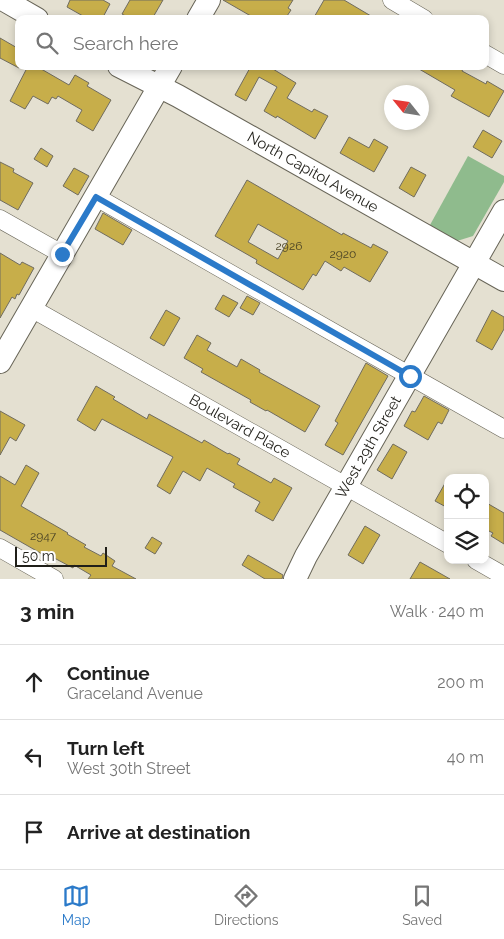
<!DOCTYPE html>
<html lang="en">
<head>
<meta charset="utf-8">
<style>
	:root { --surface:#fff; --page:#f2f2f2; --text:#222; --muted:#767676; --line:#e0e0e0; --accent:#2b7ac9 }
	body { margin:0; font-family:Raleway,sans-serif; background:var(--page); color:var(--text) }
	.controls { position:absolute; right:15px; bottom:15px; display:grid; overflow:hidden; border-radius:10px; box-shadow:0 2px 8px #0003 }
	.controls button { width:45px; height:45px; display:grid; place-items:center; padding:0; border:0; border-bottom:1px solid var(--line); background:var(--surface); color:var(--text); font:25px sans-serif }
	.compass { position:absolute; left:384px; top:85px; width:45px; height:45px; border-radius:50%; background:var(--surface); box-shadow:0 2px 8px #0003; rotate:300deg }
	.scale { position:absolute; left:15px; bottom:12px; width:92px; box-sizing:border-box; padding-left:5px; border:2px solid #201f19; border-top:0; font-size:14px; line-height:18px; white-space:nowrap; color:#201f19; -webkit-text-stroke:4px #fff; paint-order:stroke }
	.stop { position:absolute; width:15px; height:15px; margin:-11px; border:4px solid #2b7ac9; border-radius:50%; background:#fff }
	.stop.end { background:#2b7ac9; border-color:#fff; box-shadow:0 1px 5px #0008 }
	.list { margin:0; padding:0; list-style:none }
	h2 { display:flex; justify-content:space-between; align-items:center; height:65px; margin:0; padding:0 20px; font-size:21px }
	h2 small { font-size:16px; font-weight:400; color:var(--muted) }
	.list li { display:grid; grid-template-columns:32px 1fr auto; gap:15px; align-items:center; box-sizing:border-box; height:75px; padding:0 20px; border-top:1px solid var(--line) }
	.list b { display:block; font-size:19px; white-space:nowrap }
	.list p { margin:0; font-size:16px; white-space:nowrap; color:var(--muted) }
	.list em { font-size:16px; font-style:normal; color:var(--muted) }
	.icon { flex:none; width:28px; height:28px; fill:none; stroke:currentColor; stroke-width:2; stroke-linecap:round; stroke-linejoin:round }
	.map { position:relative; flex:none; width:504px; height:579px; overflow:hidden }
	.search { position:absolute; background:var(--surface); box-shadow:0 2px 8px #0003; left:15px; right:15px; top:15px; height:55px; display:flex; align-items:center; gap:12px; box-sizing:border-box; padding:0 18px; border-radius:10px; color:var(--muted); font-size:19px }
	.sheet { height:290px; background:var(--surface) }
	nav { display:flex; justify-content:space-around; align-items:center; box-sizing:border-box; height:70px; border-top:1px solid var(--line); background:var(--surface); font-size:14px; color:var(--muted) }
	nav a { display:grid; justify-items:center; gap:2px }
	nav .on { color:var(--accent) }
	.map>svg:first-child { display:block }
	.green { fill:#8fbb8d }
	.building { fill:#c7ae4a; stroke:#706c5f; fill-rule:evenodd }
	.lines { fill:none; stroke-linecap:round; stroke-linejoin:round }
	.minor-casing { stroke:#686558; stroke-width:19 }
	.major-casing { stroke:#686558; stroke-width:24 }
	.minor { stroke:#fff; stroke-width:18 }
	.major { stroke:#fff; stroke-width:22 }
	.route { stroke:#2b7ac9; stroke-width:6 }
	.labels { text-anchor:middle; stroke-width:5; stroke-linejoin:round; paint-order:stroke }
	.number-label { font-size:12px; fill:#4a4325 }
	.street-label { font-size:15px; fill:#201f19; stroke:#fff }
</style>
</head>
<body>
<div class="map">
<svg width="504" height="579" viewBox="0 0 504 579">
	<rect width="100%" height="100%" fill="#e4e0d1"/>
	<path class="green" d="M468,156L504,176V182L473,236L457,241L430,225Z"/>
	<path class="building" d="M70,0H103L110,4L102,19H81L83,16L67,7Z
		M130,0H163L152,19H131L122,14Z
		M223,0H293L288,8L291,10L285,19H256Z
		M324,0H344L376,19H313Z
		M0,38L19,49V68L0,58Z
		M28,66H36L69,85L75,75L89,83L87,86L111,100L93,131L76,121L82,110L58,96L56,99L52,97L48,104L33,96L25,109L10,101Z
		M251,66H268L296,83L287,98L312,112L314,109L328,116L315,139L277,116L276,118L264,111L277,87L259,77L246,101L235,95Z
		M414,66H464L462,71L486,84L487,81L504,91L489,117L451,96L455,90Z
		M483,130L502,141L492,158L473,147Z
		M349,137L369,148L374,139L388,147L374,172L340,153Z
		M41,148L53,156L47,167L34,159Z
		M0,162L14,169L13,172L33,183L18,210L0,200Z
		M411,167L426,175L414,197L399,188Z
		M74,168L89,176L78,195L63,186Z
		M247,180L342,235L343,233L371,248L373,244L388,252L370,282L344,267L341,271L325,261L316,276L313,274L303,290L256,263L257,260L215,236ZM258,224L288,241L278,259L248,242Z
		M103,213L132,230L123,245L95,229Z
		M0,253L20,265L22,262L34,268L19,295L17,294L15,299L12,297L0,318Z
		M223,295L238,303L229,317L215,309Z
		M247,296L260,303L253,315L240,308Z
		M166,310L180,318L164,346L150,338Z
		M492,310L504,317V329L492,350L476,341Z
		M197,335L211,343L207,350L237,367L241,359L260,370L259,372L320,406L305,432L267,410L266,411L250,402L251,400L201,372L203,369L184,358Z
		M366,363L388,376L343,455L325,445L338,423L335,421Z
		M96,386L115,397L113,399L147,419L149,414L202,443L204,440L228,454L229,453L240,459L237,464L271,483L274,478L292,488L273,521L255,511L260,502L233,487L235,484L207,468L200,481L183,471L170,494L157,486L173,457L102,419L95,431L77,420Z
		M424,396L449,410L442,424L438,422L428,440L404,426L412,411L415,412Z
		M0,411L25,425L16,441L10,437L0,455Z
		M393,444L407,452L392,479L377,470Z
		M26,465L39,473L21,506L68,533L67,534L86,545L84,547L101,556L103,553L115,561L112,566L136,579H88L91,575L74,565L73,568L43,552L42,554L0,530V476L15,485Z
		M448,478V508L435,501Z
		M485,502L504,513V544L491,536L493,533L485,529Z
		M365,526L380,535L363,564L348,555Z
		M152,537L162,543L155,554L145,548Z
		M248,555L283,575L282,579H265L242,565Z
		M420,562L450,579H410Z"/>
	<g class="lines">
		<defs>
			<g id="minor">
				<path d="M392,0L424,19"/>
				<path d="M485,54L504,65"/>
				<path d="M96,197C231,275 368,352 504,429"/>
				<path d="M0,219L62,254"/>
				<path id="s1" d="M31,308L448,544"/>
				<path d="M0,548L54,579"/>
				<path d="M476,560L504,576"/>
			</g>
			<g id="major">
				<path d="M4,0L37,19"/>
				<path d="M198,19L209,0"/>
				<path id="s2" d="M119,66L178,96L504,280"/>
				<path d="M0,362L171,66"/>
				<path id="s3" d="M295,579L306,556L504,211"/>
			</g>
		</defs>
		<use href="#minor" class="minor-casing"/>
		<use href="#major" class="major-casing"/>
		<use href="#minor" class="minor"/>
		<use href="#major" class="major"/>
	</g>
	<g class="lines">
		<path class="route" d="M62,254L96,197C200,257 305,316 410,376"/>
	</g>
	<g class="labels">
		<g class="number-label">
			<text x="289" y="250">2926</text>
			<text x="343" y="258">2920</text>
			<text x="43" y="540">2947</text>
		</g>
		<g class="street-label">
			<text dy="5" stroke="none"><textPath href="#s2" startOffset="221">North Capitol Avenue</textPath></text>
			<text dy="5" stroke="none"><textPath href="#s1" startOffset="240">Boulevard Place</textPath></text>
			<text dy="5" stroke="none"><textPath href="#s3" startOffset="151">West 29th Street</textPath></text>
		</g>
	</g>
</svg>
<div class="controls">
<button><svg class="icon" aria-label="locate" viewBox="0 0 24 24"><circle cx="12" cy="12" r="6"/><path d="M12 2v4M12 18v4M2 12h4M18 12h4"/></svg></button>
<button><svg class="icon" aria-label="layers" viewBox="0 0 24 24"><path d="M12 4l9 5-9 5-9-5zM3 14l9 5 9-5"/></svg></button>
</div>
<svg class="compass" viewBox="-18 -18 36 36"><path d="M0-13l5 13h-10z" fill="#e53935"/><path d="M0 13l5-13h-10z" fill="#767676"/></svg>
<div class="scale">50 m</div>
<div class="stop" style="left:410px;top:376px"></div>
<div class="stop end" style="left:62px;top:254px"></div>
<div class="search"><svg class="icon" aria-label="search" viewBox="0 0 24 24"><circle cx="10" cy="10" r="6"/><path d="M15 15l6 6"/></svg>Search here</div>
</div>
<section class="sheet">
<h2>3 min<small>Walk · 240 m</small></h2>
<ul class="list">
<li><svg class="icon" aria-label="ahead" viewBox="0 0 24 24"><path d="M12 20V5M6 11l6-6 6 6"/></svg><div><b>Continue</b><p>Graceland Avenue</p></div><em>200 m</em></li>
<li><svg class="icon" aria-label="left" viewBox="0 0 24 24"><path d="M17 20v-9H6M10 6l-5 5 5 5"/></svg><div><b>Turn left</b><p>West 30th Street</p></div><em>40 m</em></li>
<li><svg class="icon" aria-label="arrive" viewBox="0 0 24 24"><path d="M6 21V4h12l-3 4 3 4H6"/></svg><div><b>Arrive at destination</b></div></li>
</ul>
</section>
<nav>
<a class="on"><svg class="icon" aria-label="map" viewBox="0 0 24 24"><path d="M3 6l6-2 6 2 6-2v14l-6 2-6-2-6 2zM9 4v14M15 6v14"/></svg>Map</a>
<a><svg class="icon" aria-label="directions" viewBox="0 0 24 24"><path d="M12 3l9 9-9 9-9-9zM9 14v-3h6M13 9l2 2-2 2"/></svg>Directions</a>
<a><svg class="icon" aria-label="saved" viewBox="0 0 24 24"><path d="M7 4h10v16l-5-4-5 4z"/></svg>Saved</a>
</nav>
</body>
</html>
